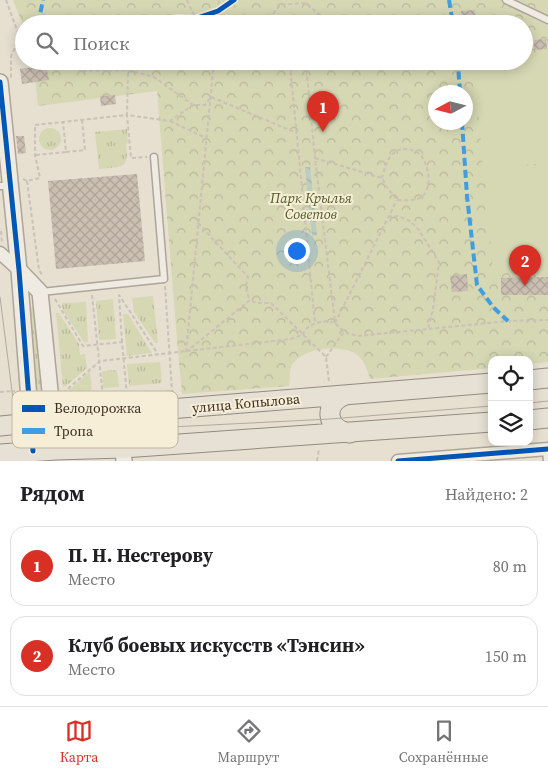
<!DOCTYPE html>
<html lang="ru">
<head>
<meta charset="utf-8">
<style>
	:root { --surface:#fff; --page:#f6f6f6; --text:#202124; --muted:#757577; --line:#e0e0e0; --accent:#d93025 }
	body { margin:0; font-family:"Source Serif 4",serif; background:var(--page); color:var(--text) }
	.controls { position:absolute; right:15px; bottom:15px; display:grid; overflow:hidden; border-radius:10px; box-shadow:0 2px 12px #0003 }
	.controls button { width:45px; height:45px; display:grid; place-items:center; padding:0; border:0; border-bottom:1px solid var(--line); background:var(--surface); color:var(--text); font:25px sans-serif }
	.compass { position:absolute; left:428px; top:85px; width:45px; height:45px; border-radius:50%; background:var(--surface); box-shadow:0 2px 12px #0003; rotate:263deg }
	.you { position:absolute; left:296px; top:250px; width:18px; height:18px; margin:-12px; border:4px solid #fff; border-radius:50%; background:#1a73e8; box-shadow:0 0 0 8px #1a73e833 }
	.badge { display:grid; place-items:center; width:32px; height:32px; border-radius:50%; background:var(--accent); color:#fff; font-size:16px; font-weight:700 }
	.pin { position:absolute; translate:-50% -41px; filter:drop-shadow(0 1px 2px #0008) }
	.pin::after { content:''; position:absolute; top:26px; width:18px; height:15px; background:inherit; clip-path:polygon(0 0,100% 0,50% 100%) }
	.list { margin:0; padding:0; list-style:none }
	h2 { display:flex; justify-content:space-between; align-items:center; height:65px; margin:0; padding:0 20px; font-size:21px }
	h2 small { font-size:16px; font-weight:400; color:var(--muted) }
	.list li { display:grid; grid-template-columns:32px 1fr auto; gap:15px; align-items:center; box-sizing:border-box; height:80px; margin:0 10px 10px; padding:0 10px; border:1px solid var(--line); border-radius:15px }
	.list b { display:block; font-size:19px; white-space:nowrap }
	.list p { margin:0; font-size:16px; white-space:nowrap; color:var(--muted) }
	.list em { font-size:16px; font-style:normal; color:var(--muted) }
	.icon { flex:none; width:28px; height:28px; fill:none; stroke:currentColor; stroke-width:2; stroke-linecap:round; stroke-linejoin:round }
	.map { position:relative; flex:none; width:548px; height:461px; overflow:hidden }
	.search { position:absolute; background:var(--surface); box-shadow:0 2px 12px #0003; left:15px; right:15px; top:15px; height:55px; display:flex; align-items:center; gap:12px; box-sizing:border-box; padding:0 18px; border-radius:28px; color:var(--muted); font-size:19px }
	.sheet { height:245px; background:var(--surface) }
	nav { display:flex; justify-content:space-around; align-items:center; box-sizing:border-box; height:70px; border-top:1px solid var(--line); background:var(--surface); font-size:14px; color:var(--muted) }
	nav a { display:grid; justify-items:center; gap:2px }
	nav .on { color:var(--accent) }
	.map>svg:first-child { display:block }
	.grass { fill:url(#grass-tufts) }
	.park { fill:url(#park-crowns); fill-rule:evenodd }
	.pitch { fill:#d6d7b3 }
	.water { fill:url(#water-waves) }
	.building { fill:url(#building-cross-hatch) }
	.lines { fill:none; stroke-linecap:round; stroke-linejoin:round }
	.service-casing { stroke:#ada599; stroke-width:9 }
	.minor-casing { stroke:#ada599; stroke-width:15 }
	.tertiary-casing { stroke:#ada599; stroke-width:18 }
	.primary-casing { stroke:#928b80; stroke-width:21 }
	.path { stroke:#c8c2b9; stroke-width:2; stroke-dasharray:4 2.5; stroke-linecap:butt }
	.service { stroke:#efebe3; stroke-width:6 }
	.minor { stroke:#efebe3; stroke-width:12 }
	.tertiary { stroke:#efebe3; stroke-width:15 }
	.primary { stroke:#e6e1d4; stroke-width:19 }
	.tram { stroke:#afaaa2; stroke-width:1 }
	.quiet { stroke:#3f9de0; stroke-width:4; stroke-dasharray:8 4; stroke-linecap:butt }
	.cycleway-casing { stroke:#f7eed8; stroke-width:8 }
	.cycleway { stroke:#0057b8; stroke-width:5 }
	.labels { text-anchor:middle; stroke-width:4; stroke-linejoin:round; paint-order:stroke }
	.park-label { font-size:14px; font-style:italic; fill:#4d5a26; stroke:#f7eed8 }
	.street-label { font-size:14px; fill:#3d2e20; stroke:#f7eed8 }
	.key { fill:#f7eed8; stroke:#bfb4a1; stroke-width:1 }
	.key-label { font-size:14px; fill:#3d2e20 }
</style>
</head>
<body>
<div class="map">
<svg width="548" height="461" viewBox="0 0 548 461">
	<defs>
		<pattern id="grass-tufts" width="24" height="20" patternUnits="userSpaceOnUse" patternTransform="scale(1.25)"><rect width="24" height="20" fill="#d6d7b3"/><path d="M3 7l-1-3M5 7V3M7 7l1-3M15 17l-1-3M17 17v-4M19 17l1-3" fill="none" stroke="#b9b99a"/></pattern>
		<pattern id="park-crowns" width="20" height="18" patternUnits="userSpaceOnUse" patternTransform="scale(1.25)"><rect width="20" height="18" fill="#d6d7b3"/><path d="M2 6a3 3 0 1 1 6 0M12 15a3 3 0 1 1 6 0" fill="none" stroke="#b9b99a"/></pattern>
		<pattern id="water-waves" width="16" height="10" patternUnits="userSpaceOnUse" patternTransform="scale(1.25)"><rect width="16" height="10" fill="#bcccc2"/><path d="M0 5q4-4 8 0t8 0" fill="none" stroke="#a2b0a6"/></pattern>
		<pattern id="building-cross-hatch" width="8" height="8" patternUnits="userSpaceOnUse" patternTransform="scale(1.25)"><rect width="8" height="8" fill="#cbbfb2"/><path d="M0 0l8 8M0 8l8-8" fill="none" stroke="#afa499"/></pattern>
	</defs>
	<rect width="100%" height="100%" fill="#e7e0d1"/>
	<path class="grass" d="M39 139a11 11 0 1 1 22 0a11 11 0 1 1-22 0Z
		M127,129L128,143L126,144L127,155L125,164L118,167L99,169L95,132Z
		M153,296L158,343H155L134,312L132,298Z
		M113,299L116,339L99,340L96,301Z
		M86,302L88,342H84L62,309V303Z
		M32,307L35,310L36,317L43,395L37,396L28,311L29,308Z
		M56,313H59L79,344L80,355L85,354L87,368L66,386L63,387Z
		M123,314H128L152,353L127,356Z
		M160,362L162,383L129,386L127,364Z
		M117,370L119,387L103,388L102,371Z
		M90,372L92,390L69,392V390L88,373Z"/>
	<path class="park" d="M13,0H548V362L529,364V360H492V368L370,379C367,369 364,358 354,353C339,344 299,348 291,367C289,372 290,380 289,386L182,394L178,352L157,91L38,106L33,61H524V24H24V28ZM436,92H466V122H436Z"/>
	<path class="pitch" d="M548,54V163L483,168L474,61H524V56Z
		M548,166V270L493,274L485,171Z"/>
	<path class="water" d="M305,167H310L317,235L312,236Z"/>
	<path class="building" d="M475,10L476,24H461V11Z
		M546,39L547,49L534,50V40Z
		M46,65L49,80L22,84L20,69Z
		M115,95L116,104L101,106L100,96Z
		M16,136H24L26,153L18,154Z
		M137,174L145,261L56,269L48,181Z
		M467,274L468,291L452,292L450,276Z
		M548,277V295H501V278Z"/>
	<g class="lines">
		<defs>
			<path id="service" d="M506,0L548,20
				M0,186H10
				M41,292L164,279L154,157
				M546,449L547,461"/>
			<path id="minor" d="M0,253L19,270
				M398,461L548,449"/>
			<path id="tertiary" d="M0,82L19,270L33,451
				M19,270L40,292L56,450
				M120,413L124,461"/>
			<path id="primary" d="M529,380L548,378
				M346,395C323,402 325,430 350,433
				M529,420L548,418
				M0,426L31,423L53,417L120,413L492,383
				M0,454L56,450L123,448L492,422"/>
		</defs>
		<use href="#service" class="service-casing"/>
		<use href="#minor" class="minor-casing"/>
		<use href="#tertiary" class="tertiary-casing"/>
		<use href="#primary" class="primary-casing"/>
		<path class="path" d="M6,0L20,38L11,56V78
			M187,0L198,24
			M187,24L197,22L213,24
			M216,24L219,0
			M265,24L280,5L305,3L324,18V24
			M92,61L83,71L128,70L154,77L193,105H205L211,97L297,133
			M124,61L128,70L127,115L170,121L193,105
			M285,61L290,65L306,64L308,61
			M306,64L315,158L335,322
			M290,65L315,323
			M170,121L206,138
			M66,152L85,150L82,120
			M36,155L66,152L63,122
			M315,158L382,178L386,186L397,200C404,200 413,201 420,198C434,190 429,161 418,153C414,150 409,149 404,149C389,150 385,166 382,178
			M23,179L27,181L40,178L35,155V125L127,115L131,158L147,157
			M27,181L39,270L42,275
			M388,217L398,216L410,221L419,230L439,262L433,309L428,329
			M198,223L248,277C245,286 246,292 250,300
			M1,231L2,243
			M165,286L172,391L176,395
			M92,295L103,397
			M55,299L83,346L122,342L127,395
			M335,323L397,200
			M122,342L119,295L158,354
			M186,352L214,61
			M186,352L250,300L257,303H271L326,357L329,381
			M326,357L344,332
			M0,392L15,391
			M63,393L100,361L291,339L302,335L307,328L315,323L328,321L335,323L344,332L357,336L508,321L548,320
			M63,395L72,400L172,391
			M317,461L319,449"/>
		<use href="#service" class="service"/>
		<use href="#minor" class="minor"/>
		<use href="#tertiary" class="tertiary"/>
		<use href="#primary" class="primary"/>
		<path class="tram" d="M0,297L13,399C21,415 32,430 51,433L330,419L492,406
			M529,403L548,401"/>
		<path class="quiet" d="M449,0L453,24
			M38,24L43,0
			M441,61L458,65L460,92
			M462,122L467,196L477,285L493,307L508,321"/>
		<defs>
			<path id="cycleway" d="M161,24L177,18L195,19L203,16L218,11L234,0
				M0,82L19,270L33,451
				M398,461L548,449"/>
		</defs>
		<use href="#cycleway" class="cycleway-casing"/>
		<use href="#cycleway" class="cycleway"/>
	</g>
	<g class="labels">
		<g class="park-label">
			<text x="311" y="203">Парк Крылья<tspan x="311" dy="16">Советов</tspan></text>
		</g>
		<g class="street-label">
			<text transform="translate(246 403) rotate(-5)" y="5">улица Копылова</text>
		</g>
	</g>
	<rect x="12" y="391" width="166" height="57" rx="8" class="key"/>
	<rect x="22" y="405" width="23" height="7" fill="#0057b8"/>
	<rect x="22" y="428" width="23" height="6" fill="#3f9de0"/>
	<g class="key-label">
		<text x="54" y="413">Велодорожка</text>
		<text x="54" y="436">Тропа</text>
	</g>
</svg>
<div class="controls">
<button><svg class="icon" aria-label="locate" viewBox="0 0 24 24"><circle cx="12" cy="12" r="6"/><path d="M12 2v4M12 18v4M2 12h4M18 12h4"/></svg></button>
<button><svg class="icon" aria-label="layers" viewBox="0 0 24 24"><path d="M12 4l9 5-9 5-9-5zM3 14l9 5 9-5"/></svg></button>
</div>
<svg class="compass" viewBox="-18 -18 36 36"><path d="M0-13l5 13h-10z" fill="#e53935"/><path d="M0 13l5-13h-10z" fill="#757577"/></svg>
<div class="you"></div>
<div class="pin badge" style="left:323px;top:132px">1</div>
<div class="pin badge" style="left:525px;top:286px">2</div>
<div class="search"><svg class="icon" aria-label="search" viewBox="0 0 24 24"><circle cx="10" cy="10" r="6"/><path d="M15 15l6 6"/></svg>Поиск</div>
</div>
<section class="sheet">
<h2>Рядом<small>Найдено: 2</small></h2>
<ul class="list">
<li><span class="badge">1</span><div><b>П. Н. Нестерову</b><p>Место</p></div><em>80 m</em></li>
<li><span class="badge">2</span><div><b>Клуб боевых искусств «Тэнсин»</b><p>Место</p></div><em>150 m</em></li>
</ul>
</section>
<nav>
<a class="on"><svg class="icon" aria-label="map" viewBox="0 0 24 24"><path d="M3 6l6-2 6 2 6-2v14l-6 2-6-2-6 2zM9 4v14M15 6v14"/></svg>Карта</a>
<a><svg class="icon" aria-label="directions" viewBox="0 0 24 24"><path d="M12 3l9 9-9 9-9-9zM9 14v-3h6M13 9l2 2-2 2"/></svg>Маршрут</a>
<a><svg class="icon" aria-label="saved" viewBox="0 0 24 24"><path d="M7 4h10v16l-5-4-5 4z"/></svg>Сохранённые</a>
</nav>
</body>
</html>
